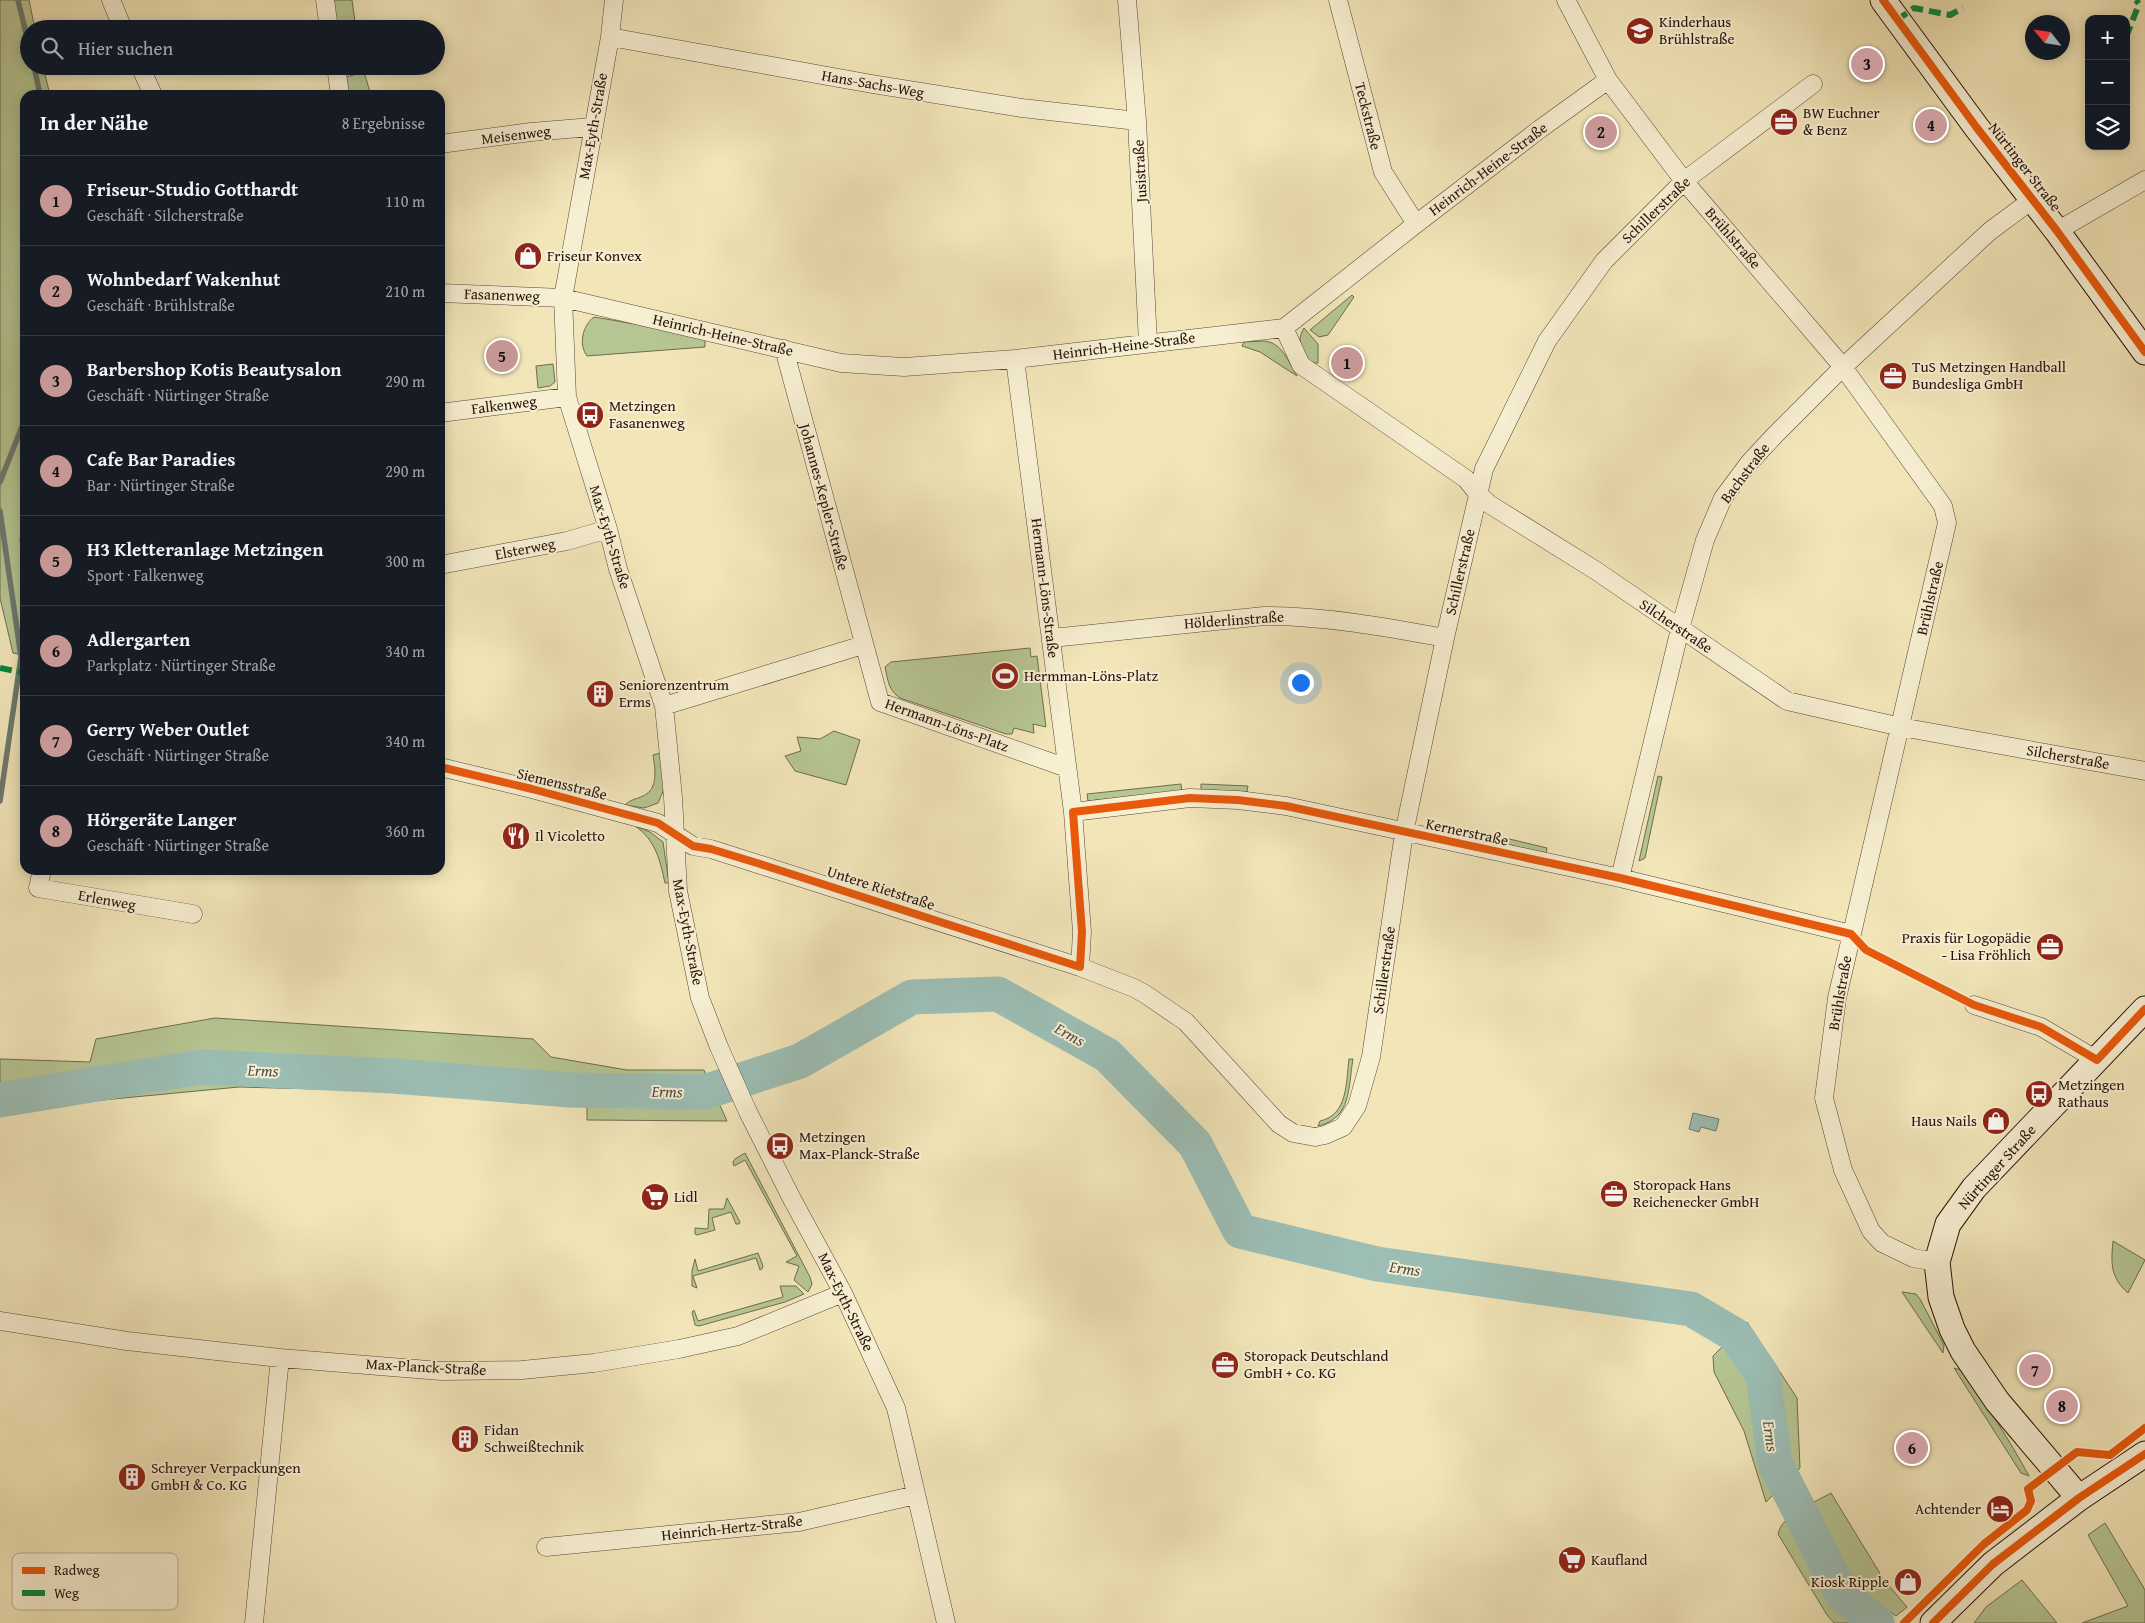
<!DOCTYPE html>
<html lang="de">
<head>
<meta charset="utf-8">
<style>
	:root { --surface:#171b24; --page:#242831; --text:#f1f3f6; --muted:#9ea1a6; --line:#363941; --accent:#c59692 }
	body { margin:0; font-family:"Gentium Book Plus",serif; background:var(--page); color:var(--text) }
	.controls { position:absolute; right:15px; top:15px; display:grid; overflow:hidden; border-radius:10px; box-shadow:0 2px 12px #0003 }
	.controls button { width:45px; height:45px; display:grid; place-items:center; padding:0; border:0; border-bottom:1px solid var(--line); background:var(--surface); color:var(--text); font:25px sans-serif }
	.compass { position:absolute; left:2025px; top:15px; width:45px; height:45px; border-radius:50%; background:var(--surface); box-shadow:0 2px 12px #0003; rotate:300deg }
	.you { position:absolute; left:1300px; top:682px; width:18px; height:18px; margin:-12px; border:4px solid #fff; border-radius:50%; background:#1a73e8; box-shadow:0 0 0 8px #1a73e833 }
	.badge { display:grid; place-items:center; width:32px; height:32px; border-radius:50%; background:var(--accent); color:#111; font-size:16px; font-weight:700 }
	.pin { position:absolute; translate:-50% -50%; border:2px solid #fff; box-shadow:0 1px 5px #0006 }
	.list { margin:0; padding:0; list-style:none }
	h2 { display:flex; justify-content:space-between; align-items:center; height:65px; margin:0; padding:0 20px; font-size:21px }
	h2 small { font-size:16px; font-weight:400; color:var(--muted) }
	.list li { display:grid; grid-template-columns:32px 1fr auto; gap:15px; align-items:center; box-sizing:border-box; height:90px; padding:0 20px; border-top:1px solid var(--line) }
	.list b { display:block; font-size:19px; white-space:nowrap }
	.list p { margin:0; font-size:16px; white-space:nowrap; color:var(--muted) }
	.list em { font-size:16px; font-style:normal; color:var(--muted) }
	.icon { flex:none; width:28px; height:28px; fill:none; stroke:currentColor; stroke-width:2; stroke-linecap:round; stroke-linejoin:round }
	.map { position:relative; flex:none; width:2145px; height:1623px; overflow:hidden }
	.search { position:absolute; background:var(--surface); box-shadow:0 2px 12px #0003; left:20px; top:20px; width:425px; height:55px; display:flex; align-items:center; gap:12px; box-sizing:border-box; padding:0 18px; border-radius:28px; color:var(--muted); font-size:19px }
	.panel { position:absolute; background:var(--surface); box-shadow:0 2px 12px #0003; left:20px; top:90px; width:425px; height:785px; border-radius:15px }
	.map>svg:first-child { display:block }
	.green { fill:#b6c693; stroke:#6d6c4e }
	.water { fill:#9cbeb5; stroke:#6c7970 }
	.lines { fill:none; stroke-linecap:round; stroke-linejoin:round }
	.stream { stroke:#6c7970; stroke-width:5.5 }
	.river { stroke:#9cbeb5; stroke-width:35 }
	.street-casing { stroke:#584635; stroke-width:19 }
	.secondary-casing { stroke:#241109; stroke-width:27 }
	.street { stroke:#f7efd2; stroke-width:18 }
	.secondary { stroke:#f7efd2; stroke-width:25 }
	.quiet { stroke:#00873e; stroke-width:6; stroke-dasharray:12 6; stroke-linecap:butt }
	.cycleway-casing { stroke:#f7efd2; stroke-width:11 }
	.cycleway { stroke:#e8590c; stroke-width:8 }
	.labels { text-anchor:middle; stroke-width:4; stroke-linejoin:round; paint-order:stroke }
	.poi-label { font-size:15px; fill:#241109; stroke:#f7efd2; text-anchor:start }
	.street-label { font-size:15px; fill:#241109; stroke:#f7efd2 }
	.water-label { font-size:16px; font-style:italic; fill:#4e4e45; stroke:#f7efd2 }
	.key { fill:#f7efd2; stroke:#b8ac96; stroke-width:1 }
	.key-label { font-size:14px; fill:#241109 }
</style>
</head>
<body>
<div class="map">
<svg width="2145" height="1623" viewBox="0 0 2145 1623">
	<rect width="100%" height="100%" fill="#f2e6b9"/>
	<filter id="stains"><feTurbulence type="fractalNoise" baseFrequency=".004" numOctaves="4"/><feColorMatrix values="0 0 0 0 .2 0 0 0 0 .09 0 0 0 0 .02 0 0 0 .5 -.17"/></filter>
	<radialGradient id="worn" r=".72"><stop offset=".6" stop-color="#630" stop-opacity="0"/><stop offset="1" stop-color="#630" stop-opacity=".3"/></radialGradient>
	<path class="green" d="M0,0H29L35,29H29V66H43L50,95H25V530L20,539L25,593V655L13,653L0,598Z
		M333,0H352L356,29H335Z
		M364,72L371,95H346V77Z
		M1352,295L1354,297L1328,335L1319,337L1310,330Z
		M594,317L705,336V347L587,356C578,344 583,325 594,317Z
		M1304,328L1318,344V363C1307,364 1300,350 1300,340C1300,336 1302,331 1304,328Z
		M1263,341C1281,341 1289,362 1297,376L1260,352L1242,346L1244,342Z
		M553,364L555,382L550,386L538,388L536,366Z
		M1030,648L1031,657L1037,656L1046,727L1033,724L1034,733L1014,728L1012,734H1006L900,698C888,690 888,680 885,667L891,662Z
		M834,731L860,740L846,785L795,771L785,756L801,751L797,737L820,739Z
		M660,753L664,789L658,803L644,808L625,805C631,799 637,799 643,796C659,789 655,768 653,755Z
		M1658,776L1662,777L1645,858L1639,861Z
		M1181,784L1182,791L1088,801L1087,794Z
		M1201,784L1248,786L1247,792L1201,791Z
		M635,826L650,832L663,842L669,883H665C660,861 656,840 635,826Z
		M1501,837L1547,848L1546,853L1500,843Z
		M215,1018L533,1039L551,1057L627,1070H704L727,1121L587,1120V1096L239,1087L71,1103L0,1113V1059L90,1062L96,1039Z
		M1349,1059H1353C1348,1087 1352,1118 1318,1126L1320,1121C1348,1115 1346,1082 1349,1059Z
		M745,1153L810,1277L812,1284L808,1292L794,1280L799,1266L786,1262L797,1256L745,1160L734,1166L733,1162L735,1159Z
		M727,1198L740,1222L739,1224H736L731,1212L712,1218L715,1230L697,1235L695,1234V1228L708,1229L709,1209H724Z
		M2113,1241L2145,1260L2128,1293C2110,1277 2111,1263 2113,1241Z
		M758,1253L763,1266L762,1269L760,1270L756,1258L693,1276L697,1288L692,1286V1271L695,1259L698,1271Z
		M780,1286H796L804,1294L785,1302L699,1326L695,1325L692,1312L694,1310L698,1321L783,1297Z
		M1902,1292L1916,1294L1920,1299L1944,1345L1943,1353Z
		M1747,1322L1797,1398L1800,1468L1766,1502L1744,1431L1714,1372L1713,1356Z
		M1954,1368L1961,1370C1986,1404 2009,1439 2029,1476L2021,1473Z
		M1831,1493L1884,1580L1907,1607L1896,1616L1880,1605L1860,1623H1834L1827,1615L1778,1534C1783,1513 1814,1503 1831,1493Z
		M2105,1523L2145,1590V1623H2082L2128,1606L2088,1535Z
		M2022,1580L2057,1623H1974L1986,1607Z"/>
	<path class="water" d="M1693,1113L1719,1119L1716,1131L1701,1127L1699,1132L1689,1129Z"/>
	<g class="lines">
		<path class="stream" d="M18,0L29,46
			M34,66L40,95
			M0,482L25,419
			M0,511L21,657L0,801"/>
		<path class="river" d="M0,1100L201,1067L393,1076L570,1090L705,1092L800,1061L912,997L998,994L1107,1055L1195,1144L1240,1231L1377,1264L1691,1309L1735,1335L1763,1376L1775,1463L1843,1596L1877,1623"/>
		<defs>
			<path id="street" d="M111,0L123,29
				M325,0L329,29
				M614,0L610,37L563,298L567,397L608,529L618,569L664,706L673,797L678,891L700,998L719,1047L748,1112L792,1199L843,1293L896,1408L946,1623
				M1127,0L1137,121L1148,343
				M1338,0L1383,172L1416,224
				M1566,0L1608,80L1684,181L1843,367L1943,506L1947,523L1837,998L1824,1098L1843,1170L1871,1231L1882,1243L1913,1258L1937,1262
				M610,37L872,84L1022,108L1137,121
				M140,66L153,95
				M336,66L340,95
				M440,144L531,132L592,127
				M2057,231L2145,180
				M440,293L563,298L841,363L904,367L1015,359L1284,328L1416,224L1540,129L1608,80
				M1284,328L1301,365L1466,479L1478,494L1489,504L1595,570L1787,701L1901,727L2145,771
				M784,349L880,702L1067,768
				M1015,359L1073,812L1082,932L1080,967
				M440,413L567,397
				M440,565L567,541L608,529
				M1052,638L1264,616C1325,616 1385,627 1445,638
				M664,706L863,645
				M440,767L532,789L658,823L693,846L711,849L1080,967L1134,988L1145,994L1186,1022L1279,1124L1293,1133L1315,1137L1325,1135L1343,1127L1357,1106L1371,1057L1404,833L1445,638L1484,469L1547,341L1604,261L1684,181L1813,84
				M1073,812L1190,798L1238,800L1286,806L1620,878L1851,934
				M42,870L38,888L193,914
				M1620,878L1680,629L1705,540L1723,498L1749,463L1774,436L1843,367L1990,231L2032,200
				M1974,1005L2041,1027L2097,1060
				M0,1321L127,1341L280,1358L441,1371L522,1370L594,1363L679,1349L738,1336L843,1293
				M546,1547L799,1522L916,1495
				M254,1623L280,1358"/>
			<path id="secondary" d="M1883,0L1977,128L2057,231L2145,352
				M2079,1498L1997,1401L1963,1351L1952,1329L1941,1297L1937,1262L1948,1224L1974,1188L2145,1009
				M1933,1623L1993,1564L2079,1498L2145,1454"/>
		</defs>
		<use href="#street" class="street-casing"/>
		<use href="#secondary" class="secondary-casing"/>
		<use href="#street" class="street"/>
		<use href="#secondary" class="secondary"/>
		<path class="quiet" d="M1897,20L1914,8L1950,15L1963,8
			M2126,37L2139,4L2136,0
			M0,668L25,673"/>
		<defs>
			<path id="cycleway" d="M1883,0L1977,128L2057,231L2145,352
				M440,767L532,789L658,823L693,846L711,849L757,863L1080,967L1082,932L1073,812L1190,798L1238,800L1286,806L1620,878L1851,934L1866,950L1974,1005L2041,1027L2097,1060L2145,1009
				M1904,1623L1984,1544L2027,1510L2031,1501L2028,1489L2077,1452L2110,1455L2145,1428
				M1933,1623L1993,1564L2079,1498L2145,1454"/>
		</defs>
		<use href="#cycleway" class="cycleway-casing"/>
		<use href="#cycleway" class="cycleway"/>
	</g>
	<defs>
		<symbol id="school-disc" viewBox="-11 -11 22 22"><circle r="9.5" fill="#8f2418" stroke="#f7efd2"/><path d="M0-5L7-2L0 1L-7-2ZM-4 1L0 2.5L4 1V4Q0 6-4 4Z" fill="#fff"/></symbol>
		<symbol id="office-disc" viewBox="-11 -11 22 22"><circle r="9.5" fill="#8f2418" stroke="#f7efd2"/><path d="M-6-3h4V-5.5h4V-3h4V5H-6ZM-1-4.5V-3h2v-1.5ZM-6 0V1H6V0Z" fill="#fff"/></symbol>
		<symbol id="shop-disc" viewBox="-11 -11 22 22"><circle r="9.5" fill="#8f2418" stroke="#f7efd2"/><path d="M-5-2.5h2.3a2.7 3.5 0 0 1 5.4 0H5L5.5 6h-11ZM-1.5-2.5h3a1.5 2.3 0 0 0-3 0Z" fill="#fff"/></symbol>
		<symbol id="bus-disc" viewBox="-11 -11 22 22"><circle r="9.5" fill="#8f2418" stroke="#f7efd2"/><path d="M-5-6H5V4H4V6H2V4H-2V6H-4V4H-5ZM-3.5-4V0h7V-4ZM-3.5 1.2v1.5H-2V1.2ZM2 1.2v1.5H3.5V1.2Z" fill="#fff"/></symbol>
		<symbol id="stadium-disc" viewBox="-11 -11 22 22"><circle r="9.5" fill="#8f2418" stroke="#f7efd2"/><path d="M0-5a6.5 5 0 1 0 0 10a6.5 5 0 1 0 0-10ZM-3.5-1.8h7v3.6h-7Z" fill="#fff"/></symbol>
		<symbol id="building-disc" viewBox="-11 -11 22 22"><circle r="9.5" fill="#8f2418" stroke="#f7efd2"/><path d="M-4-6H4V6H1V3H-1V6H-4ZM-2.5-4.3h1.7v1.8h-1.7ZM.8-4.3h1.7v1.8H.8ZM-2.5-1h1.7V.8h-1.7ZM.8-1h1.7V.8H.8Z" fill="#fff"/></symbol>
		<symbol id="restaurant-disc" viewBox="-11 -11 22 22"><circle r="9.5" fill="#8f2418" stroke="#f7efd2"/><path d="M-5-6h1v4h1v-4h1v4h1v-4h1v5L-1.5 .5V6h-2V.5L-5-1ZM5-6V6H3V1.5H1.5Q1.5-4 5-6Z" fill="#fff"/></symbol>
		<symbol id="supermarket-disc" viewBox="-11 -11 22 22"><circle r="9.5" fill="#8f2418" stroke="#f7efd2"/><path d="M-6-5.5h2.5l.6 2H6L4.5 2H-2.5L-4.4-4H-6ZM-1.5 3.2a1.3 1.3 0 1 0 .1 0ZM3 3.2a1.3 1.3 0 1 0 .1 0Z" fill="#fff"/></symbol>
		<symbol id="hotel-disc" viewBox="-11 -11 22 22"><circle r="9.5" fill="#8f2418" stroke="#f7efd2"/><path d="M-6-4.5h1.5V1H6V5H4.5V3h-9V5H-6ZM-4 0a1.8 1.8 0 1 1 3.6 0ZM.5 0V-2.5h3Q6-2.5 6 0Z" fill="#fff"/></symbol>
	</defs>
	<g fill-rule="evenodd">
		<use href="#school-disc" x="1624" y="15" width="32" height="32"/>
		<use href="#office-disc" x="1768" y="106" width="32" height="32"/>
		<use href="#shop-disc" x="512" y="240" width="32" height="32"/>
		<use href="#office-disc" x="1877" y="360" width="32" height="32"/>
		<use href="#bus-disc" x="574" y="399" width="32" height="32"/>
		<use href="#stadium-disc" x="989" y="660" width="32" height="32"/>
		<use href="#building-disc" x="584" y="678" width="32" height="32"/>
		<use href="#restaurant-disc" x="500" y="820" width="32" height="32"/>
		<use href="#office-disc" x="2034" y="931" width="32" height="32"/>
		<use href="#bus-disc" x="2023" y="1078" width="32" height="32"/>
		<use href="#shop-disc" x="1980" y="1105" width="32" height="32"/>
		<use href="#bus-disc" x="764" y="1130" width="32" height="32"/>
		<use href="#office-disc" x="1598" y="1178" width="32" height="32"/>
		<use href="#supermarket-disc" x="639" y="1181" width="32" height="32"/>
		<use href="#office-disc" x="1209" y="1349" width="32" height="32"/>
		<use href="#building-disc" x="449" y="1423" width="32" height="32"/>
		<use href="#building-disc" x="116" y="1461" width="32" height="32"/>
		<use href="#hotel-disc" x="1984" y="1493" width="32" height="32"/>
		<use href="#supermarket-disc" x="1556" y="1544" width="32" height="32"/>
		<use href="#shop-disc" x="1892" y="1566" width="32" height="32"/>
	</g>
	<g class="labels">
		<g class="poi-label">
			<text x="1659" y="27">Kinderhaus<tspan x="1659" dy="17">Brühlstraße</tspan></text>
			<text x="1803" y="118">BW Euchner<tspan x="1803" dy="17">&amp; Benz</tspan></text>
			<text x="547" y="261">Friseur Konvex</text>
			<text x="1912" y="372">TuS Metzingen Handball<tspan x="1912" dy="17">Bundesliga GmbH</tspan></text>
			<text x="609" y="411">Metzingen<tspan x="609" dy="17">Fasanenweg</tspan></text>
			<text x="1024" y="681">Hermman-Löns-Platz</text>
			<text x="619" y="690">Seniorenzentrum<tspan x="619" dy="17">Erms</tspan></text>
			<text x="535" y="841">Il Vicoletto</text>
			<text x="2031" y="943" text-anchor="end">Praxis für Logopädie<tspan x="2031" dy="17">- Lisa Fröhlich</tspan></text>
			<text x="2058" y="1090">Metzingen<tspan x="2058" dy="17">Rathaus</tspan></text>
			<text x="1977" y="1126" text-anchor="end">Haus Nails</text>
			<text x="799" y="1142">Metzingen<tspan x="799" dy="17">Max-Planck-Straße</tspan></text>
			<text x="1633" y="1190">Storopack Hans<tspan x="1633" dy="17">Reichenecker GmbH</tspan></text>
			<text x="674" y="1202">Lidl</text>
			<text x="1244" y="1361">Storopack Deutschland<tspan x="1244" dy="17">GmbH + Co. KG</tspan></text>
			<text x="484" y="1435">Fidan<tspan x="484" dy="17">Schweißtechnik</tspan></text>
			<text x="151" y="1473">Schreyer Verpackungen<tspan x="151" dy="17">GmbH &amp; Co. KG</tspan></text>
			<text x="1981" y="1514" text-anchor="end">Achtender</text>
			<text x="1591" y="1565">Kaufland</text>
			<text x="1889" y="1587" text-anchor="end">Kiosk Ripple</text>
		</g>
		<g class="street-label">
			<text transform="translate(873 84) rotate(10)" y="5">Hans-Sachs-Weg</text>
			<text transform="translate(1368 116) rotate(76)" y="5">Teckstraße</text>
			<text transform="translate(593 126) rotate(-80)" y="5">Max-Eyth-Straße</text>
			<text transform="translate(516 135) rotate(-7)" y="5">Meisenweg</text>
			<text transform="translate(2025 167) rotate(52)" y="5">Nürtinger Straße</text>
			<text transform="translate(1488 169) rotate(-37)" y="5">Heinrich-Heine-Straße</text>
			<text transform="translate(1140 171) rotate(-93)" y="5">Jusistraße</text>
			<text transform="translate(1656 210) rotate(-44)" y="5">Schillerstraße</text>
			<text transform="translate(1733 238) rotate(49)" y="5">Brühlstraße</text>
			<text transform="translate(502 295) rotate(2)" y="5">Fasanenweg</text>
			<text transform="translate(723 335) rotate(13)" y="5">Heinrich-Heine-Straße</text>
			<text transform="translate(1124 346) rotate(-7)" y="5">Heinrich-Heine-Straße</text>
			<text transform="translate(504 405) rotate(-7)" y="5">Falkenweg</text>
			<text transform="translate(1745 473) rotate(-53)" y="5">Bachstraße</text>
			<text transform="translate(824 497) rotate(75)" y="5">Johannes-Kepler-Straße</text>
			<text transform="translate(610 537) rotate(73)" y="5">Max-Eyth-Straße</text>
			<text transform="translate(525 549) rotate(-11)" y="5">Elsterweg</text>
			<text transform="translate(1460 572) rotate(-77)" y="5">Schillerstraße</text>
			<text transform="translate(1045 588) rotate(83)" y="5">Hermann-Löns-Straße</text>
			<text transform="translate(1930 598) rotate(-77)" y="5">Brühlstraße</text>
			<text transform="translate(1234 620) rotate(-4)" y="5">Hölderlinstraße</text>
			<text transform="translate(1676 626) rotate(34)" y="5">Silcherstraße</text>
			<text transform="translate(947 725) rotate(20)" y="5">Hermann-Löns-Platz</text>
			<text transform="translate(2068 757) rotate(10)" y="5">Silcherstraße</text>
			<text transform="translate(562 784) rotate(14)" y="5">Siemensstraße</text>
			<text transform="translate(1467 832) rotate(12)" y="5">Kernerstraße</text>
			<text transform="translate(881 888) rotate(18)" y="5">Untere Rietstraße</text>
			<text transform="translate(107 900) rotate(10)" y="5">Erlenweg</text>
			<text transform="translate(688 932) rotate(79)" y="5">Max-Eyth-Straße</text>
			<text transform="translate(1384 970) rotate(-82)" y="5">Schillerstraße</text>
			<text transform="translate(1840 993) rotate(-80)" y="5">Brühlstraße</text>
			<text transform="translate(1997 1167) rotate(-48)" y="5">Nürtinger Straße</text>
			<text transform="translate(846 1302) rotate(64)" y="5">Max-Eyth-Straße</text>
			<text transform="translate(426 1367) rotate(3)" y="5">Max-Planck-Straße</text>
			<text transform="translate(732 1528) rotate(-6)" y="5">Heinrich-Hertz-Straße</text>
		</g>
		<g class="water-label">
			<text transform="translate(1070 1034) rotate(29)" y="6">Erms</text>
			<text transform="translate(263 1070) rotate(2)" y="6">Erms</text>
			<text transform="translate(667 1091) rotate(1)" y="6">Erms</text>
			<text transform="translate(1405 1268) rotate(8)" y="6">Erms</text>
			<text transform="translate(1771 1436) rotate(82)" y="6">Erms</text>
		</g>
	</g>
	<rect x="12" y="1553" width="166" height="57" rx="8" class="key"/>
	<rect x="22" y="1567" width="23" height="7" fill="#e8590c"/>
	<rect x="22" y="1590" width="23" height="6" fill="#00873e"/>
	<g class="key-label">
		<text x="54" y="1575">Radweg</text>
		<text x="54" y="1598">Weg</text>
	</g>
	<rect width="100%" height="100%" filter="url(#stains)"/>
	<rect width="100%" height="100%" fill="url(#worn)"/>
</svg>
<div class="controls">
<button>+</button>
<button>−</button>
<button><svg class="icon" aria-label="layers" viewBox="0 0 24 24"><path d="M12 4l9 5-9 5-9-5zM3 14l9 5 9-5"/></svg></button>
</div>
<svg class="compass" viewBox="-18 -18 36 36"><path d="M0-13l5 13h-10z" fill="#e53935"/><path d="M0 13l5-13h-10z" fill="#9ea1a6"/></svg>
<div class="you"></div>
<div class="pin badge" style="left:1347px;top:363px">1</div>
<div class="pin badge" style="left:1601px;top:132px">2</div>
<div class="pin badge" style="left:1867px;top:64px">3</div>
<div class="pin badge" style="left:1931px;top:125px">4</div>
<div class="pin badge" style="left:502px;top:356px">5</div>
<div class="pin badge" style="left:1912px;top:1448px">6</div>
<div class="pin badge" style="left:2035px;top:1370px">7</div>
<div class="pin badge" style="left:2062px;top:1406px">8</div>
<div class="search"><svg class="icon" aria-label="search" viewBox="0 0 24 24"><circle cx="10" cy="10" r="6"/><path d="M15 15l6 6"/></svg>Hier suchen</div>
<section class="panel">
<h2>In der Nähe<small>8 Ergebnisse</small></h2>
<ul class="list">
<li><span class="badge">1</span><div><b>Friseur-Studio Gotthardt</b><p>Geschäft · Silcherstraße</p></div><em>110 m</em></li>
<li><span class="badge">2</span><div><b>Wohnbedarf Wakenhut</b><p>Geschäft · Brühlstraße</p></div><em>210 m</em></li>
<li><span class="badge">3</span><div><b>Barbershop Kotis Beautysalon</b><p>Geschäft · Nürtinger Straße</p></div><em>290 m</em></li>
<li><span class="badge">4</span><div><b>Cafe Bar Paradies</b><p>Bar · Nürtinger Straße</p></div><em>290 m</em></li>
<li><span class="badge">5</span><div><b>H3 Kletteranlage Metzingen</b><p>Sport · Falkenweg</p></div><em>300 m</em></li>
<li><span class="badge">6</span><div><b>Adlergarten</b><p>Parkplatz · Nürtinger Straße</p></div><em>340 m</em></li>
<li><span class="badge">7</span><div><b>Gerry Weber Outlet</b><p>Geschäft · Nürtinger Straße</p></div><em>340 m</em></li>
<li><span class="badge">8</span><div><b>Hörgeräte Langer</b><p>Geschäft · Nürtinger Straße</p></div><em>360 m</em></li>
</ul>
</section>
</div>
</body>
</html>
